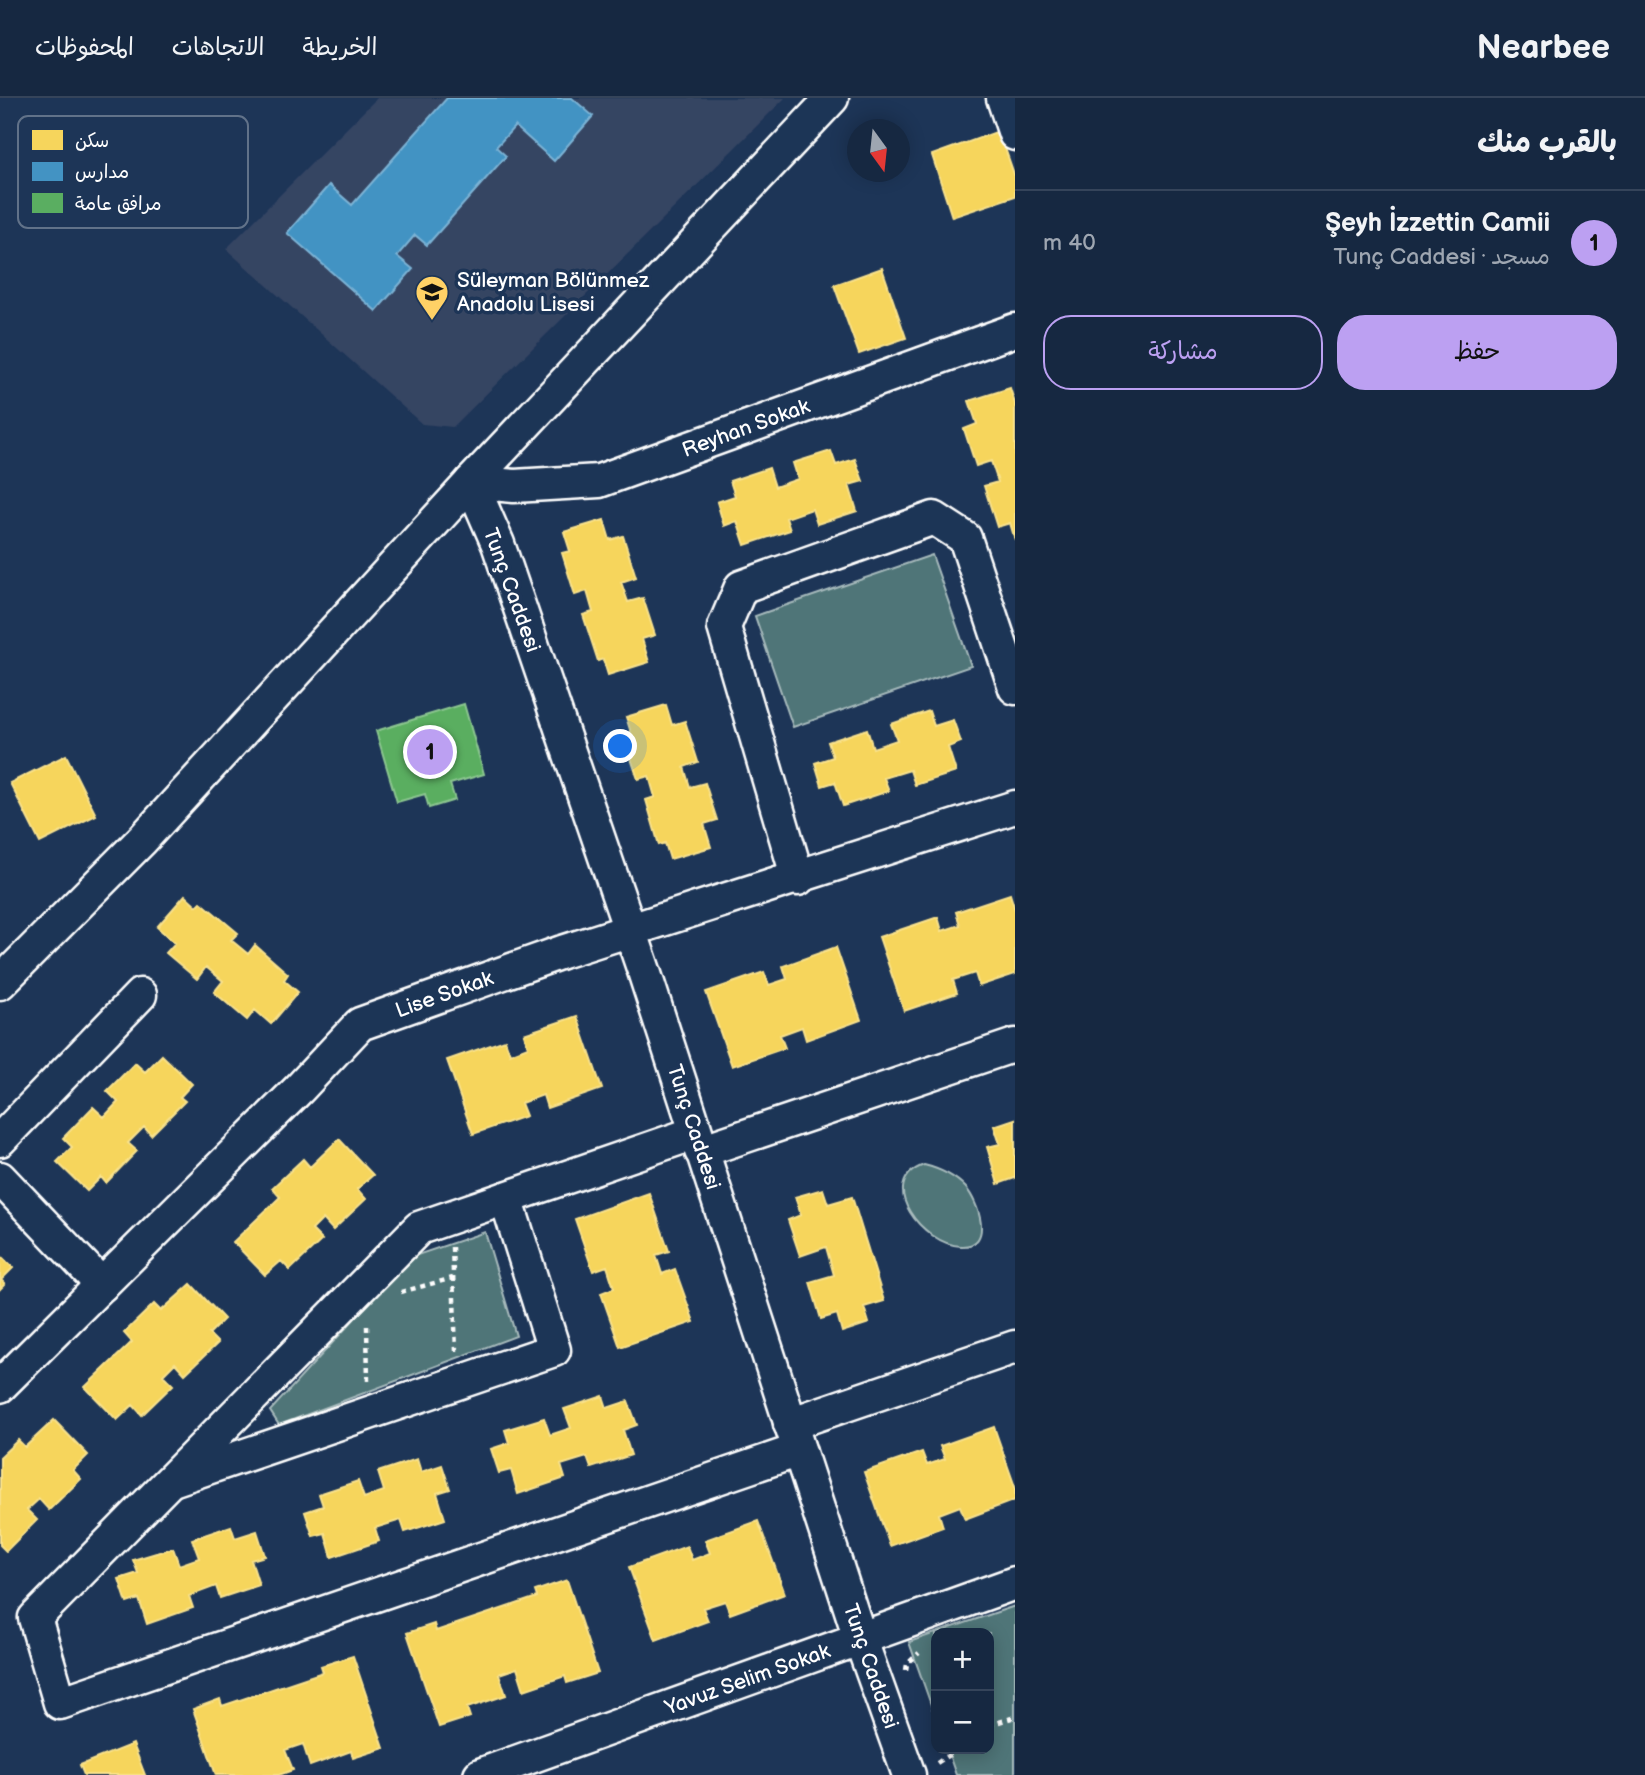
<!DOCTYPE html>
<html lang="ar">
<head>
<meta charset="utf-8">
<style>
	:root { --surface:#162841; --page:#1f3048; --text:#f1f3f6; --muted:#9ea6b1; --line:#35445a; --accent:#bca0f2 }
	body { margin:0; font-family:"Balsamiq Sans","Playpen Sans Arabic",sans-serif; background:var(--page); color:var(--text); direction:rtl }
	.controls { position:absolute; right:21px; bottom:21px; display:grid; overflow:hidden; border-radius:14px; box-shadow:0 4px 18px #0003 }
	.controls button { width:63px; height:63px; display:grid; place-items:center; padding:0; border:0; border-bottom:2px solid var(--line); background:var(--surface); color:var(--text); font:35px sans-serif }
	.compass { position:absolute; left:847px; top:21px; width:63px; height:63px; border-radius:50%; background:var(--surface); box-shadow:0 4px 18px #0003; rotate:165deg }
	.you { position:absolute; left:621px; top:649px; width:24px; height:24px; margin:-18px; border:5px solid #fff; border-radius:50%; background:#1a73e8; box-shadow:0 0 0 10px #1a73e833 }
	.badge { display:grid; place-items:center; width:46px; height:46px; border-radius:50%; background:var(--accent); color:#111; font-size:23px; font-weight:700 }
	.pin { position:absolute; translate:-50% -50%; border:4px solid #fff; box-shadow:0 2px 7px #0006 }
	.list { margin:0; padding:0; list-style:none }
	h2 { display:flex; justify-content:space-between; align-items:center; height:91px; margin:0; padding:0 28px; font-size:30px }
	h2 small { font-size:23px; font-weight:400; color:var(--muted) }
	.list li { display:grid; grid-template-columns:46px 1fr auto; gap:21px; align-items:center; box-sizing:border-box; height:105px; padding:0 28px; border-top:2px solid var(--line) }
	.list b { display:block; font-size:26px; white-space:nowrap }
	.list p { margin:0; font-size:23px; white-space:nowrap; color:var(--muted) }
	.list em { font-size:23px; font-style:normal; color:var(--muted) }
	.actions { display:flex; gap:14px; padding:21px 28px }
	.actions a { flex:1; padding:16px 0; border:2px solid var(--accent); border-radius:28px; text-align:center; font-size:24px; color:var(--accent) }
	.actions .main { background:var(--accent); color:#111 }
	.map { position:relative; flex:none; width:1015px; height:1677px; overflow:hidden; direction:ltr }
	header { display:flex; align-items:center; gap:42px; box-sizing:border-box; height:98px; padding:0 35px; background:var(--surface); border-bottom:2px solid var(--line) }
	header strong { font-size:33px }
	nav { display:flex; gap:38px; margin-inline-start:auto; font-size:24px }
	main { display:flex }
	aside { flex:1; background:var(--surface) }
	.map>svg:first-child { display:block }
	.built { fill:#354462 }
	.green { fill:#4f7578; stroke:#a7babc; stroke-width:2 }
	.homes { fill:#f6d55c; stroke:#f9e28d; stroke-width:2 }
	.schools { fill:#4393c3; stroke:#7bb3d5; stroke-width:2 }
	.public { fill:#5aae61; stroke:#8cc690; stroke-width:2 }
	.lines { fill:none; stroke-linecap:round; stroke-linejoin:round }
	.minor-casing { stroke:#fff; stroke-width:37 }
	.path { stroke:#fff; stroke-width:4.5; stroke-dasharray:5 5; stroke-linecap:butt }
	.minor { stroke:#1d3557; stroke-width:32 }
	.labels { text-anchor:middle; stroke-width:7; stroke-linejoin:round; paint-order:stroke }
	.poi-label { font-size:21px; fill:#fff; stroke:#1d3557; text-anchor:start }
	.street-label { font-size:21px; fill:#fff; stroke:#1d3557 }
	.key { fill:#1d3557; stroke:#617289; stroke-width:2 }
	.key-label { font-size:19px; fill:#fff }
</style>
</head>
<body>
<header>
<strong>Nearbee</strong>
<nav><a>الخريطة</a><a>الاتجاهات</a><a>المحفوظات</a></nav>
</header>
<main>
<aside>
<h2>بالقرب منك<small></small></h2>
<ul class="list">
<li><span class="badge">1</span><div><b>Şeyh İzzettin Camii</b><p>مسجد · Tunç Caddesi</p></div><em>40 m</em></li>
</ul>
<div class="actions"><a class="main">حفظ</a><a>مشاركة</a></div>
</aside>
<div class="map">
<svg width="1015" height="1677" viewBox="0 0 1015 1677">
	<rect width="100%" height="100%" fill="#1d3557"/>
	<filter id="ink" filterUnits="userSpaceOnUse"><feTurbulence type="fractalNoise" baseFrequency=".0143" numOctaves="2"/><feDisplacementMap in="SourceGraphic" scale="14" xChannelSelector="R" yChannelSelector="G"/><feConvolveMatrix kernelMatrix="1 2 1 2 8 2 1 2 1" color-interpolation-filters="sRGB"/></filter>
	<g filter="url(#ink)">
		<path class="built" d="M377,0H785L453,329L422,326L226,151Z"/>
		<path class="green" d="M932,457L971,568L793,629L755,518Z
			M924,1067C940,1071 954,1077 966,1090C978,1104 995,1149 961,1148C924,1147 874,1085 924,1067Z
			M485,1134L516,1238L279,1327L270,1313L411,1159Z
			M1015,1508V1677H956L947,1651H989V1535H936V1621L909,1544Z"/>
		<path class="homes" d="M999,33L1015,79V98L952,119L932,57Z
			M882,170L906,240L859,256L834,187Z
			M1010,290L1015,306V442L1010,425L997,429L984,388L998,384L991,363L976,368L964,331L977,326L969,303Z
			M831,353L836,367L855,361L863,383L849,387L857,413L817,426L812,411L786,420L790,432L745,447L737,423L724,428L717,404L735,398L730,383L769,370L775,389L798,381L793,365Z
			M604,422L610,442L623,438L636,479L621,484L628,504L643,500L655,537L642,541L649,564L608,577L603,561L598,563L583,517L593,514L587,493L575,497L562,455L570,453L564,434Z
			M666,607L672,627L685,623L698,664L684,669L690,689L705,685L717,722L704,726L711,749L670,761L665,745L659,747L646,702L655,699L649,678L638,681L624,640L632,638L626,619Z
			M929,613L934,628L953,622L961,644L948,649L956,674L915,687L910,672L884,680L889,693L843,708L835,684L822,688L815,665L833,659L828,644L867,631L873,650L897,642L891,626Z
			M66,657L96,717L40,745L10,685Z
			M1010,796L1015,812V876L979,888L975,875L953,882L957,895L904,913L879,839L938,819L942,833L960,827L956,814Z
			M185,797L197,808L201,804L238,835L231,842L248,856L255,847L288,876L284,882L298,894L271,926L255,912L247,922L214,894L223,883L206,869L197,881L166,855L175,845L157,829Z
			M836,849L861,922L806,942L802,929L780,937L785,950L732,968L706,894L764,874L769,887L787,881L783,868Z
			M577,918L602,991L547,1010L543,997L521,1005L526,1018L473,1036L447,962L505,942L510,956L528,949L524,936Z
			M162,957L192,986L180,999L185,1003L151,1037L144,1029L128,1045L137,1053L106,1085L101,1079L87,1093L57,1064L72,1049L63,1040L93,1009L104,1019L118,1004L107,993L135,965L145,974Z
			M1015,1021V1080L998,1086L987,1049L1000,1046L994,1028Z
			M339,1041L373,1077L357,1091L366,1101L333,1132L323,1121L312,1132L322,1142L290,1172L281,1163L265,1177L233,1144L280,1099L272,1090L303,1061L310,1069Z
			M823,1091L828,1106L852,1099L884,1203L864,1209L869,1225L842,1234L837,1216L821,1221L810,1184L834,1177L826,1149L800,1158L788,1122L801,1117L795,1099Z
			M649,1095L669,1153L656,1157L662,1176L675,1171L694,1224L620,1249L601,1195L614,1190L607,1168L593,1173L575,1121Z
			M0,1157L13,1170L1,1182L5,1186L0,1191Z
			M191,1186L224,1221L209,1236L218,1245L185,1276L175,1265L163,1277L173,1287L142,1317L133,1307L117,1322L85,1289L132,1244L124,1235L154,1206L161,1213Z
			M603,1298L607,1310L628,1303L637,1327L623,1332L631,1357L591,1370L587,1359L561,1367L565,1380L518,1396L511,1372L499,1375L491,1351L509,1345L505,1332L544,1320L550,1337L571,1330L564,1311Z
			M54,1322L88,1357L73,1372L81,1381L49,1412L39,1401L27,1412L37,1422L6,1453L0,1447V1359L18,1342L25,1349Z
			M994,1329L1015,1389V1402L965,1421L960,1408L939,1416L943,1429L890,1448L864,1374L922,1354L927,1367L945,1361L940,1348Z
			M417,1361L421,1374L442,1367L450,1391L437,1395L445,1421L405,1434L401,1422L375,1430L379,1443L332,1459L325,1435L313,1438L305,1414L323,1408L319,1396L358,1383L364,1400L384,1393L378,1374Z
			M758,1423L785,1496L730,1516L725,1503L703,1510L708,1523L656,1542L629,1469L687,1448L692,1462L710,1455L705,1442Z
			M231,1428L235,1440L257,1433L265,1458L251,1462L259,1487L220,1500L216,1488L189,1498L193,1510L147,1526L139,1501L127,1505L119,1481L138,1475L133,1462L173,1450L179,1467L199,1460L192,1441Z
			M567,1482L598,1575L567,1585L565,1578L524,1592L517,1570L499,1576L506,1597L467,1610L470,1619L439,1629L407,1535L434,1526L436,1533L537,1499L535,1493Z
			M353,1558L384,1650L353,1660L351,1653L310,1668L303,1646L285,1652L293,1672L279,1677H216L193,1611L220,1601L222,1608L323,1574L321,1568Z
			M133,1646L145,1677H84L80,1667Z"/>
		<path class="schools" d="M447,0H572L593,18L554,63L515,28L496,49L506,58L427,147L415,137L397,158L413,171L376,213L287,135L329,87L352,107Z"/>
		<path class="public" d="M464,606L484,676L450,686L455,702L429,710L425,696L397,704L376,633Z"/>
		<g class="lines">
			<defs>
				<g id="minor">
					<path d="M1003,0L1015,36"/>
					<path d="M798,781L724,529L741,489L934,420L965,440L1015,590"/>
					<path d="M0,885L142,742L471,384L832,0"/>
					<path d="M695,1035L419,1130L35,1520L60,1605L799,1352"/>
					<path d="M0,1042L140,897"/>
					<path d="M701,1053L1015,947"/>
					<path d="M0,1080L102,1187"/>
					<path id="s1" d="M0,1288L299,991L360,926L562,854L1015,709"/>
					<path d="M790,1326L1015,1249"/>
					<path d="M175,1381L554,1252L506,1100"/>
					<path id="s2" d="M480,1677L1015,1485"/>
					<path id="s3" d="M909,1677L860,1540L644,873L498,446L471,384L514,388L599,383L1015,232"/>
				</g>
			</defs>
			<use href="#minor" class="minor-casing"/>
			<path class="path" d="M452,1149L456,1253
				M401,1194L453,1180
				M367,1228L368,1283
				M906,1572L907,1566L919,1555
				M989,1627L1015,1619
				M937,1665L949,1657L950,1651"/>
			<use href="#minor" class="minor"/>
		</g>
	</g>
	<defs>
		<symbol id="school-pin" viewBox="-11 -11 22 30"><path d="M0 17L-7.5 6A9.5 9.5 0 1 1 7.5 6Z" fill="#ffd166" stroke="#1d3557"/><path d="M0-5L7-2L0 1L-7-2ZM-4 1L0 2.5L4 1V4Q0 6-4 4Z" fill="#111"/></symbol>
	</defs>
	<g fill-rule="evenodd">
		<use href="#school-pin" x="413" y="175" width="38" height="52"/>
	</g>
	<g class="labels">
		<g class="poi-label">
			<text x="457" y="189">Süleyman Bölünmez<tspan x="457" dy="24">Anadolu Lisesi</tspan></text>
		</g>
		<g class="street-label">
			<text dy="7" stroke="none"><textPath href="#s3" startOffset="1650">Reyhan Sokak</textPath></text>
			<text transform="translate(512 492) rotate(70)" y="7">Tunç Caddesi</text>
			<text dy="7" stroke="none"><textPath href="#s1" startOffset="600">Lise Sokak</textPath></text>
			<text transform="translate(694 1029) rotate(72)" y="7">Tunç Caddesi</text>
			<text transform="translate(871 1568) rotate(71)" y="7">Tunç Caddesi</text>
			<text dy="7" stroke="none"><textPath href="#s2" startOffset="284">Yavuz Selim Sokak</textPath></text>
		</g>
	</g>
	<rect x="18" y="18" width="230" height="112" rx="10" class="key"/>
	<rect x="32" y="32" width="31" height="20" fill="#f6d55c"/>
	<rect x="32" y="64" width="31" height="19" fill="#4393c3"/>
	<rect x="32" y="95" width="31" height="20" fill="#5aae61"/>
	<g class="key-label">
		<text x="75" y="49">سكن</text>
		<text x="75" y="80">مدارس</text>
		<text x="75" y="112">مرافق عامة</text>
	</g>
</svg>
<div class="controls">
<button>+</button>
<button>−</button>
</div>
<svg class="compass" viewBox="-18 -18 36 36"><path d="M0-13l5 13h-10z" fill="#e53935"/><path d="M0 13l5-13h-10z" fill="#9ea6b1"/></svg>
<div class="you"></div>
<div class="pin badge" style="left:430px;top:654px">1</div>
</div>
</main>
</body>
</html>
